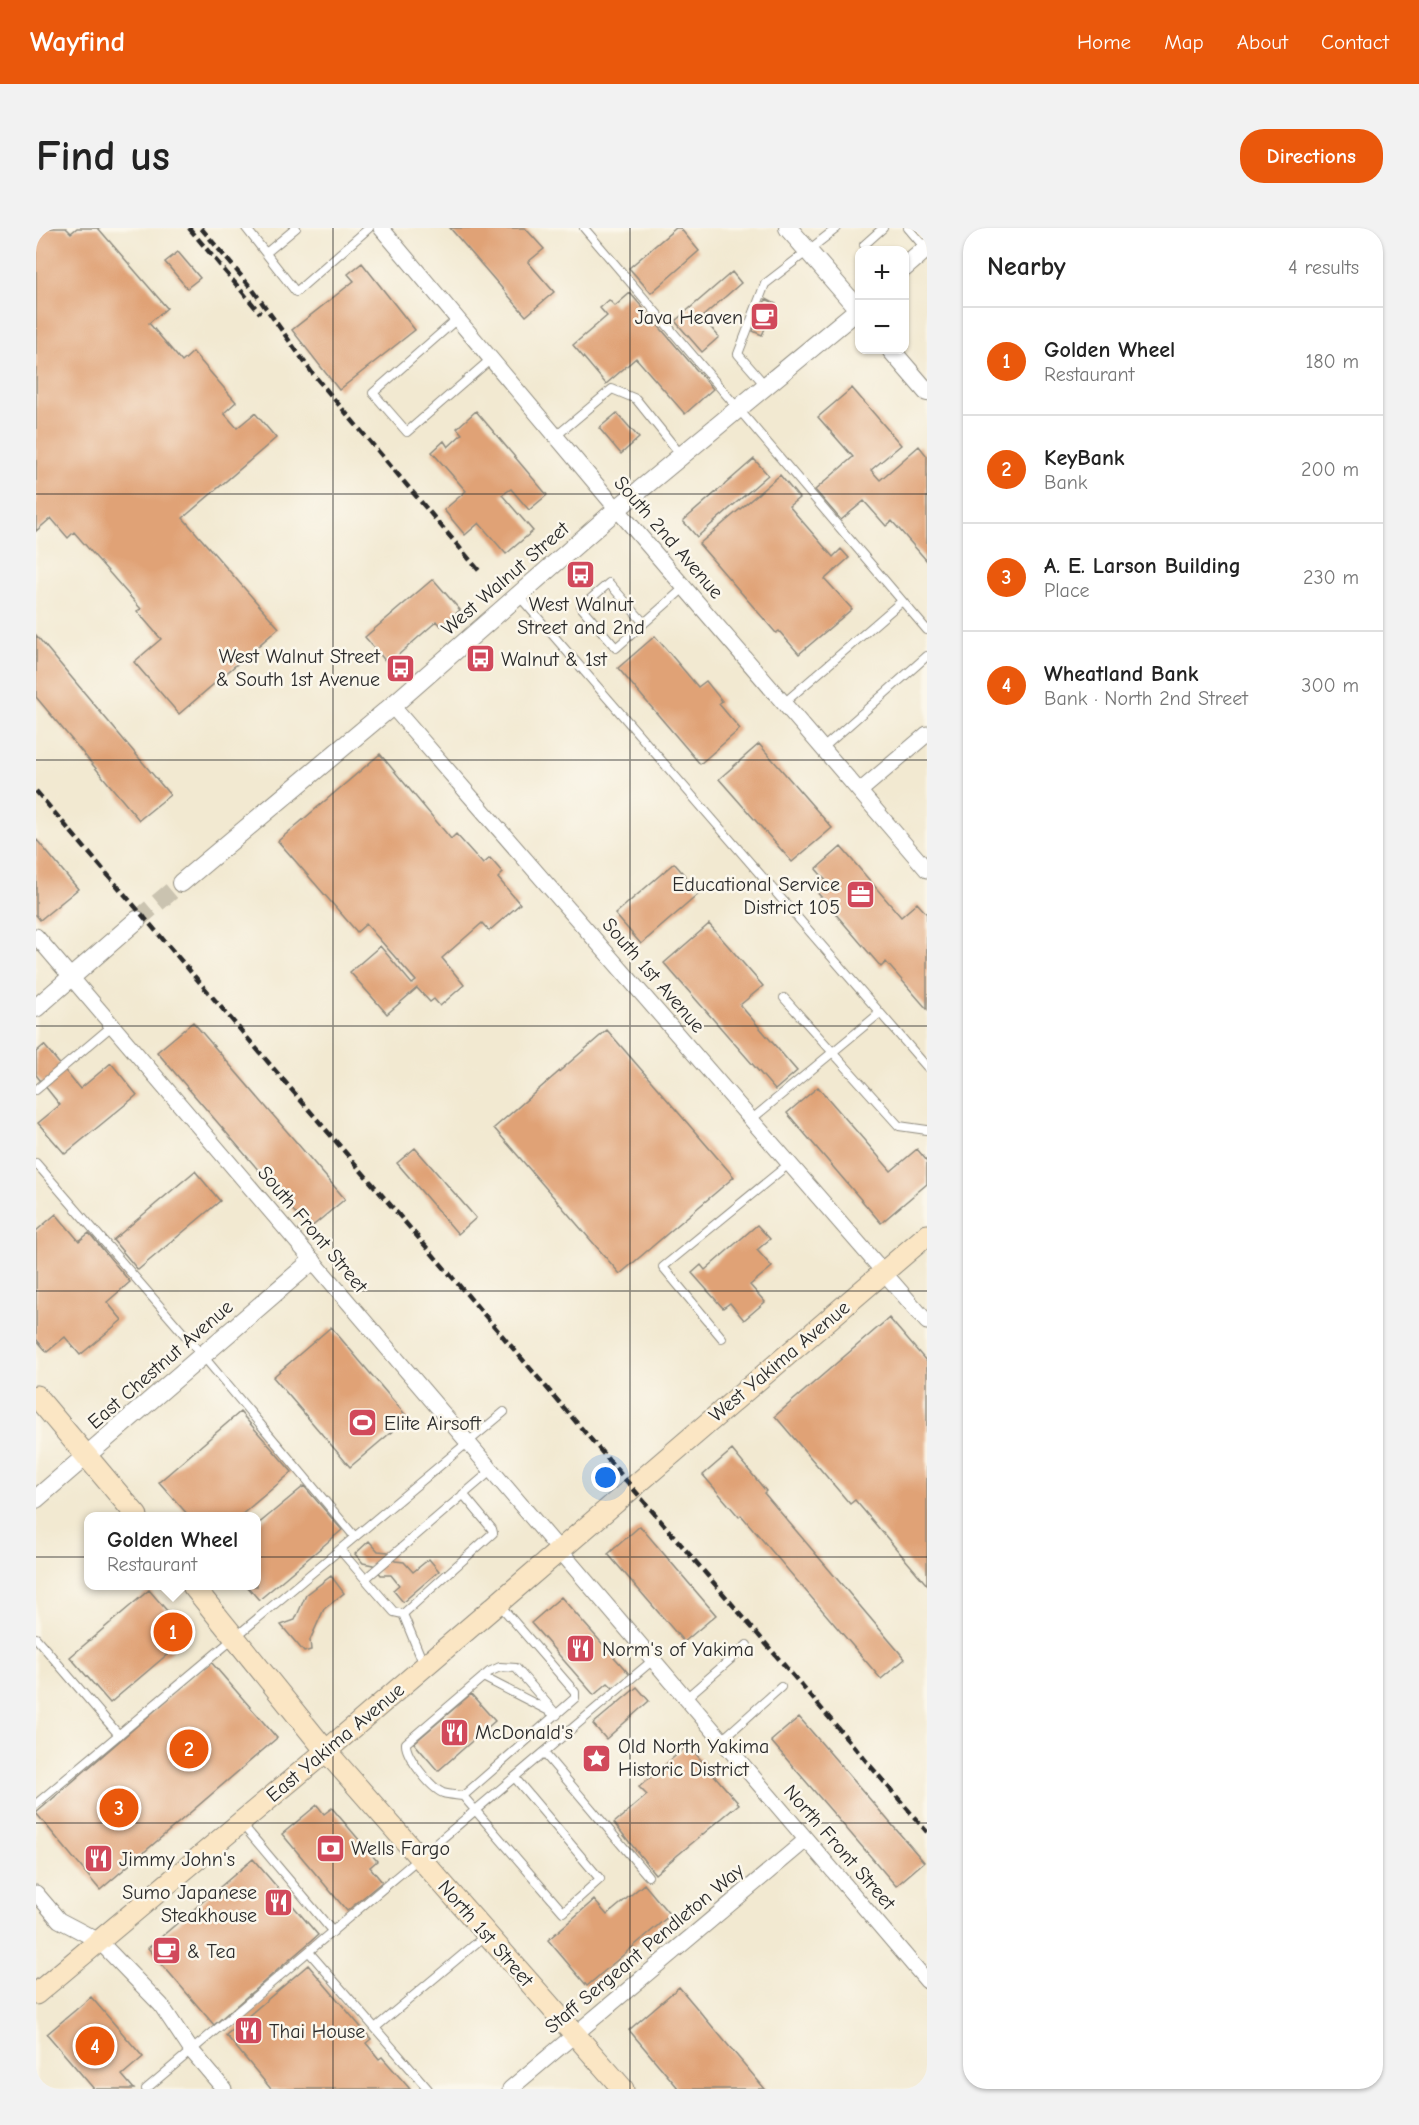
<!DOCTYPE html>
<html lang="en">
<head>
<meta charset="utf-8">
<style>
	:root { --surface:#fff; --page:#f2f2f2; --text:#222; --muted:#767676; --line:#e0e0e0; --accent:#ea580c }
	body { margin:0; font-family:"Comic Neue",sans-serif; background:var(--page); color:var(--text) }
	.controls { position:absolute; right:18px; top:18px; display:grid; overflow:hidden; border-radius:12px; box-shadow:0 2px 4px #0004 }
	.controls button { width:54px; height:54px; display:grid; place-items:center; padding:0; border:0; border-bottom:2px solid var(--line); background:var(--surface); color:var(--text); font:30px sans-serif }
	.you { position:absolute; left:570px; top:1250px; width:21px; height:21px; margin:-15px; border:4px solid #fff; border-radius:50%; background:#1a73e8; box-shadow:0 0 0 9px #1a73e833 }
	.badge { display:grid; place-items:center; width:39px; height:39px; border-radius:50%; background:var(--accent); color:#fff; font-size:20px; font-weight:700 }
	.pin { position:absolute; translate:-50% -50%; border:3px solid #fff; box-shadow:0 2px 6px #0006 }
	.popup { position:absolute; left:48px; top:1284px; width:177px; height:78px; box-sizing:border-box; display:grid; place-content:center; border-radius:12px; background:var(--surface); filter:drop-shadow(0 2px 4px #0005); font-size:20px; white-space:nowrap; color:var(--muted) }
	.popup b { font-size:22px; color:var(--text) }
	.popup::after { content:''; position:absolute; left:50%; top:100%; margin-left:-12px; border:12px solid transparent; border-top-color:var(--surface) }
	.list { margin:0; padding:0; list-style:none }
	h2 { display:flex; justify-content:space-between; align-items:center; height:78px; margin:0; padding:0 24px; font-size:26px }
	h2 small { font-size:20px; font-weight:400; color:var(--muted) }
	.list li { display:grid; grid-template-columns:39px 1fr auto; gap:18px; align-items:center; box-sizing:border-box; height:108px; padding:0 24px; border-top:2px solid var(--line) }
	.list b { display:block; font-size:22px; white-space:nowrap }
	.list p { margin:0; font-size:20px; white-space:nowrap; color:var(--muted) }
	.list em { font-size:20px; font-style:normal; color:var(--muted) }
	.map { position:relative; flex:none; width:891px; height:1861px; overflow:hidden; border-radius:24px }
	header { display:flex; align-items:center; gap:36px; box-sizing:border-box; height:84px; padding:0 30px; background:var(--accent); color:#fff }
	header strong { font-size:28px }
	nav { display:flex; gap:33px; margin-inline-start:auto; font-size:21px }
	.intro { display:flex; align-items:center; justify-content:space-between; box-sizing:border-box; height:144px; padding:0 36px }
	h1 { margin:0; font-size:42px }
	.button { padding:15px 27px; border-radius:24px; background:var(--accent); color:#fff; font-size:21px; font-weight:700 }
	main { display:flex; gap:36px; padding:0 36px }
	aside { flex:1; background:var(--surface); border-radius:24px; box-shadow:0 2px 4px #0004 }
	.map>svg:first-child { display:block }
	.building { fill:#e0a276 }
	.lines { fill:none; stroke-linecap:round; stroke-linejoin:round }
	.tertiary-tunnel { stroke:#cac3b0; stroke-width:18; stroke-dasharray:18 9; stroke-linecap:butt }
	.service-casing { stroke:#8e8a7e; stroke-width:10 }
	.minor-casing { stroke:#8e8a7e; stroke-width:17 }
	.tertiary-casing { stroke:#8e8a7e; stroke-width:20 }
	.secondary-casing { stroke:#8e8a7e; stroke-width:23 }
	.service { stroke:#fff; stroke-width:8 }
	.minor { stroke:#fff; stroke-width:15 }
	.tertiary { stroke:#fff; stroke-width:18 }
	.secondary { stroke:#fbe6c4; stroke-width:21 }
	.rail { stroke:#2b2b2b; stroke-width:4.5; stroke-dasharray:9 4.5; stroke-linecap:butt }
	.grid { fill:none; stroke:#2b2b2b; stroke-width:1.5; stroke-opacity:0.55 }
	.labels { text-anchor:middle; stroke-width:5; stroke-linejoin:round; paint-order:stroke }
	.poi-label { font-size:20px; fill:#2b2b2b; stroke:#fbf7ec; text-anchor:start }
	.street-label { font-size:20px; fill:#2b2b2b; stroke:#fbf7ec }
</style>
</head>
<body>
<header>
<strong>Wayfind</strong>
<nav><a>Home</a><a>Map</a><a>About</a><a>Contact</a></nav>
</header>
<div class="intro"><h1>Find us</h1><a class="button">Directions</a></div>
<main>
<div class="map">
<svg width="891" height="1861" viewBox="0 0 891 1861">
	<rect width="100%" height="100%" fill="#fbf7ec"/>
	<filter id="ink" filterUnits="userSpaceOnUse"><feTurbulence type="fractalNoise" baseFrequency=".0167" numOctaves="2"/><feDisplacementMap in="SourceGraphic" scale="12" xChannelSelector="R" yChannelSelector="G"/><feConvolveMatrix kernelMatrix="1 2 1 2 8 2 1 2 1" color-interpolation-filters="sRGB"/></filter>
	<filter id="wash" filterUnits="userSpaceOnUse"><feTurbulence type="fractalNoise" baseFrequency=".008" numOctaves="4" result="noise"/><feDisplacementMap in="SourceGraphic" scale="24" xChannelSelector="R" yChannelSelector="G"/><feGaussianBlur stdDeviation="1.35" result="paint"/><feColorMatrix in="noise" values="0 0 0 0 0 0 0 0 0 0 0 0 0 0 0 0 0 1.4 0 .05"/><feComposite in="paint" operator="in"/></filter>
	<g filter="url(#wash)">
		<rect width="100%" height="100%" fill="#f2e9d1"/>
		<g id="blocks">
			<path class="building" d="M0,0H30L35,5L41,0H62L131,80L113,95L146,134L157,124L200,174L188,185L201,200L219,185L240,210L147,290L243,400L143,486L98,434L125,411L101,383L105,381L38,304L32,310L15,290L0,303Z
				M414,0H489L508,21L492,34L518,64L490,88Z
				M640,0H644L663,23L615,65L593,40Z
				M142,24L164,50L151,60L129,34Z
				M326,35L379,102L303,162L256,102L318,53L312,46Z
				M696,44L705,55L666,89L683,109L666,124L639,93Z
				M594,65L677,161L649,186L600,130L570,156L537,117L571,88L564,80L573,72L579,78Z
				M730,71L740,76L726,107L717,103Z
				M816,160L865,217L835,242L844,252L883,218L891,228V333L856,293L850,298L828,273L805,292L779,262L817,229L782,189Z
				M440,183L511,267L493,282L475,261L466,267L497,303L470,326L443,295L429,307L408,282L430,263L396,224L408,213L412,219L426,206L421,200Z
				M581,185L603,210L585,226L563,200Z
				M718,231L732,247L661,309L647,293Z
				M744,247L763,270L753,278L797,329L805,321L813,330L789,351L816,381L763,426L743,403L740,405L663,316Z
				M397,351L424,382L405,398L401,393L352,436L329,409Z
				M0,407L134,567L103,592L0,469Z
				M619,408L662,459L670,453L686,473L683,476L704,501L664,536L582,440Z
				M723,516L796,600L756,634L683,551Z
				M344,526L415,611L420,606L447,636L454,630L467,645L462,650L484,676L453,703L446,695L406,730L428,757L404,778L398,771L394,774L381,760L351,786L314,744L344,718L376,756L380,753L330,696L321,704L242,613Z
				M0,611L42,661L4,692L0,687Z
				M805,619L865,689L881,675L891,686V781L850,734L845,739L780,663L791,654L780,641Z
				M638,635L664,665L605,716L579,686Z
				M673,696L727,758L704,777L761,843L739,862L628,735Z
				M157,794L309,971L273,1001L121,824Z
				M571,802L698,949L584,1046L458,900Z
				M8,817L44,861L75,835L101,867L29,926L2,895L24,877L0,847V824Z
				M782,859L855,943L881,921L891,933V956L845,995L751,885Z
				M379,920L440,990L422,1006L361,935Z
				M159,943L184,973L102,1042L77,1012Z
				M20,986L43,1013L53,1005L94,1054L71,1074L86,1092L44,1127L29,1109L11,1124L0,1111V1003Z
				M721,997L734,1011L721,1022L736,1039L714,1057L729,1074L708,1092L694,1075L687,1080L656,1045L665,1037L669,1042Z
				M853,1090L891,1134V1357L819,1272L814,1276L739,1188Z
				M295,1099L372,1190L314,1239L237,1149Z
				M204,1184L256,1244L204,1288H153L123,1254Z
				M696,1222L730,1263L728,1265L869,1431L845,1451L705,1287L703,1289L667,1247Z
				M268,1258L306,1302L223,1372L211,1358H221V1297Z
				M604,1298L680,1387L648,1414L572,1326Z
				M333,1313L342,1323L352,1324L359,1333L368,1334L377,1344L393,1331L403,1343L367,1374L357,1362L363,1357L355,1347H345L337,1337L327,1335L319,1326Z
				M295,1348L308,1365L288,1381L274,1412L275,1422L268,1424L245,1397L259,1392L270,1367Z
				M113,1362L153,1408L74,1475L34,1429Z
				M525,1369L594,1447L578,1461L572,1455L558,1467L495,1395Z
				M175,1434L241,1510L64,1662L0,1585Z
				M601,1459L613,1473L570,1511L557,1496Z
				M435,1466L459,1493L402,1543L378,1515Z
				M763,1489L888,1634L860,1658L735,1513Z
				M652,1517L703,1576L619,1646L578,1595L611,1567L603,1559Z
				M281,1577L288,1586L296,1580L341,1633L334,1639L346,1654L311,1683L246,1606Z
				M217,1631L282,1707L178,1797L112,1720Z
				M608,1656L634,1687L551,1758L512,1712L558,1672L571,1687Z
				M272,1737L335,1811L330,1815L343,1831L346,1829L374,1861H235L190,1807Z
				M643,1759L729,1861H643L593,1802Z
				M55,1769L107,1829L86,1847L98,1861H58L11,1806Z"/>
		</g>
	</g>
	<g filter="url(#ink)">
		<use href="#blocks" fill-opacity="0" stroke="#8e8a7e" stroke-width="1.5"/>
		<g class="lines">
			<path class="tertiary-tunnel" d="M101,692L145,655"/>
			<defs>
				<path id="service" d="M210,0L260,64L333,0
					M548,0L891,402
					M872,0L889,20
					M828,17L847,0
					M230,25L260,0
					M421,91L337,165L371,204L455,131
					M729,157L702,126L729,56L801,0
					M520,208L576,161L600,171L645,227
					M483,368L891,839
					M608,395L573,355L545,379L580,420L649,359
					M748,475L866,373
					M787,520L891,428
					M748,770L863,898L891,902
					M0,862L77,797
					M716,891L844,785
					M0,935L167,1128L319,1309
					M686,1110L627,1039L754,935
					M304,1322L358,1384L367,1386
					M329,1351L456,1242
					M463,1376L539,1464V1470L427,1568L527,1684L564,1651L479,1550
					M0,1410L83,1507
					M388,1437L367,1386L457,1305L456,1301L427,1266
					M447,1449L517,1485
					M650,1470L711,1417
					M686,1512L745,1459
					M508,1525L612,1648
					M427,1568C421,1567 413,1567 407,1565C395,1560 369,1528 370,1515L453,1444L464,1439L480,1440L521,1487
					M0,1576L468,1184
					M205,1595L297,1704
					M273,1724L392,1861
					M339,1800L450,1707
					M110,1861L617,1432"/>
				<path id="minor" d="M345,0L581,281L891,642
					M356,478L891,1094
					M824,563L891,506
					M0,708L891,1753
					M0,1665L23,1692L63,1713L92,1743L125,1777L155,1822L188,1861
					M474,1861L770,1612"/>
				<path id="tertiary" d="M752,0L824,83
					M868,40L891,20
					M855,122L891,164
					M145,655L356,478L581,281L824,80
					M0,780L101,692
					M0,1271L276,1033"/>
				<path id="secondary" d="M0,1168L101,1288
					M157,1358L290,1523L587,1861
					M0,1766L290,1523L891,1007"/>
			</defs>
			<use href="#service" class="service-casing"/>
			<use href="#minor" class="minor-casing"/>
			<use href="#tertiary" class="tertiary-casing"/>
			<use href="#secondary" class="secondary-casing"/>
			<use href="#service" class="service"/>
			<use href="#minor" class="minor"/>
			<use href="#tertiary" class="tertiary"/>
			<use href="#secondary" class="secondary"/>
			<path class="rail" d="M153,0L224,85
				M165,0L217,62L277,146L445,345
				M0,563L891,1604"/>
		</g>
	</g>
	<path class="grid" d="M297,0V1861M594,0V1861M0,266H891M0,532H891M0,798H891M0,1063H891M0,1329H891M0,1595H891"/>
	<defs>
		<symbol id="cafe-square" viewBox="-11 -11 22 22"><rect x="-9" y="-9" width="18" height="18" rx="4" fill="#d1495b" stroke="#fbf7ec"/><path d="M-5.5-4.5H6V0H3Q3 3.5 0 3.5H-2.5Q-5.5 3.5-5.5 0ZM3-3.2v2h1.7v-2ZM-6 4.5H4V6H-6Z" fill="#fff"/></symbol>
		<symbol id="bus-square" viewBox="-11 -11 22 22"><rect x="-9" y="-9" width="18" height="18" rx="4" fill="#d1495b" stroke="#fbf7ec"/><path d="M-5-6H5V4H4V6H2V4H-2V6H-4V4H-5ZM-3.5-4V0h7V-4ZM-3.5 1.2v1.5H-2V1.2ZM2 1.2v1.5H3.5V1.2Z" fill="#fff"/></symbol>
		<symbol id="office-square" viewBox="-11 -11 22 22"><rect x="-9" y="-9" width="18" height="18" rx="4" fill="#d1495b" stroke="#fbf7ec"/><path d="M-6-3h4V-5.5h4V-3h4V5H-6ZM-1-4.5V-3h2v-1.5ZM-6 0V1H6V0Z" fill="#fff"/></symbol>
		<symbol id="stadium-square" viewBox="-11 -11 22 22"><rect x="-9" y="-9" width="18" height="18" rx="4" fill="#d1495b" stroke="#fbf7ec"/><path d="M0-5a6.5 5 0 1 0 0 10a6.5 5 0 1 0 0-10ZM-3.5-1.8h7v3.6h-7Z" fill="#fff"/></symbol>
		<symbol id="restaurant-square" viewBox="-11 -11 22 22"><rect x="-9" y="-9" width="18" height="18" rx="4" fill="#d1495b" stroke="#fbf7ec"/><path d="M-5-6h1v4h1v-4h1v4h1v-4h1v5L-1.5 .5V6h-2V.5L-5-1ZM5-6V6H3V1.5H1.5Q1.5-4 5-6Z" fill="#fff"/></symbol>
		<symbol id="sight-square" viewBox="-11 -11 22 22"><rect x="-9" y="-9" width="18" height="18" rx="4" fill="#d1495b" stroke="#fbf7ec"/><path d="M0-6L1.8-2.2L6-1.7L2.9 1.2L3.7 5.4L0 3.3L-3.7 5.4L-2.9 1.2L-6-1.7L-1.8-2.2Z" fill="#fff"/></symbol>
		<symbol id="bank-square" viewBox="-11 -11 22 22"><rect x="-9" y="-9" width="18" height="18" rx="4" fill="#d1495b" stroke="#fbf7ec"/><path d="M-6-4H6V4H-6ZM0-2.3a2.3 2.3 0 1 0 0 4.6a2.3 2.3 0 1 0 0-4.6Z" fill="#fff"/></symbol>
	</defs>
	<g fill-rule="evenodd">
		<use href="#cafe-square" x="712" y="72" width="33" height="33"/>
		<use href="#bus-square" x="528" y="330" width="33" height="33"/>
		<use href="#bus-square" x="428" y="414" width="33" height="33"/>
		<use href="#bus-square" x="348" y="424" width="33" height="33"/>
		<use href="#office-square" x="808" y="650" width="33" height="33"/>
		<use href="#stadium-square" x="310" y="1178" width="33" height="33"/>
		<use href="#restaurant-square" x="528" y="1404" width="33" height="33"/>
		<use href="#restaurant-square" x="402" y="1488" width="33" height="33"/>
		<use href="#sight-square" x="544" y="1514" width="33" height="33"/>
		<use href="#bank-square" x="278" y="1604" width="33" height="33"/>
		<use href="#restaurant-square" x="46" y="1614" width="33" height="33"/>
		<use href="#restaurant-square" x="226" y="1658" width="33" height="33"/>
		<use href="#cafe-square" x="114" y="1706" width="33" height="33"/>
		<use href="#restaurant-square" x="196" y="1786" width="33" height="33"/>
	</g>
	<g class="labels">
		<g class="poi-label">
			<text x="707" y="96" text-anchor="end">Java Heaven</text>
			<text x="545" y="383" text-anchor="middle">West Walnut<tspan x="545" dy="23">Street and 2nd</tspan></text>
			<text x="344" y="435" text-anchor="end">West Walnut Street<tspan x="344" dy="23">&amp; South 1st Avenue</tspan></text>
			<text x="465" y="438">Walnut &amp; 1st</text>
			<text x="804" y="663" text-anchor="end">Educational Service<tspan x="804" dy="23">District 105</tspan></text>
			<text x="348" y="1202">Elite Airsoft</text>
			<text x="566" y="1428">Norm's of Yakima</text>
			<text x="439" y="1511">McDonald's</text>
			<text x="582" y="1525">Old North Yakima<tspan x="582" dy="23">Historic District</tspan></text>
			<text x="315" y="1627">Wells Fargo</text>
			<text x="83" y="1638">Jimmy John's</text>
			<text x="221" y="1671" text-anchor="end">Sumo Japanese<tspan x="221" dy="23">Steakhouse</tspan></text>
			<text x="151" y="1730">&amp; Tea</text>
			<text x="233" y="1810">Thai House</text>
		</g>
		<g class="street-label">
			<text transform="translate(633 309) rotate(49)" y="7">South 2nd Avenue</text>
			<text transform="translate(469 350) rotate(-41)" y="7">West Walnut Street</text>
			<text transform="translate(618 747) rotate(49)" y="7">South 1st Avenue</text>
			<text transform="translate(277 1001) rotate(50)" y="7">South Front Street</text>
			<text transform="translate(743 1133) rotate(-40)" y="7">West Yakima Avenue</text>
			<text transform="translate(124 1136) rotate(-41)" y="7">East Chestnut Avenue</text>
			<text transform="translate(299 1514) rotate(-40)" y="7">East Yakima Avenue</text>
			<text transform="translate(804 1619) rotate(49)" y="7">North Front Street</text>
			<text transform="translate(450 1705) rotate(49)" y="7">North 1st Street</text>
			<text transform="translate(608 1720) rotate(-40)" y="7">Staff Sergeant Pendleton Way</text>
		</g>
	</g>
</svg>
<div class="controls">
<button>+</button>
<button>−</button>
</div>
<div class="you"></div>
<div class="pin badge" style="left:137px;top:1404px">1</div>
<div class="popup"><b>Golden Wheel</b>Restaurant</div>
<div class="pin badge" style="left:153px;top:1521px">2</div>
<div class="pin badge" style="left:83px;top:1580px">3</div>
<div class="pin badge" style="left:59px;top:1818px">4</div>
</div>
<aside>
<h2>Nearby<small>4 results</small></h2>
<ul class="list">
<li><span class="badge">1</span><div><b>Golden Wheel</b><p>Restaurant</p></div><em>180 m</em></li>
<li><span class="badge">2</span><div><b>KeyBank</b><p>Bank</p></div><em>200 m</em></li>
<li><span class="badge">3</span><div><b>A. E. Larson Building</b><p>Place</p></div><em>230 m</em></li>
<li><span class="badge">4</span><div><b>Wheatland Bank</b><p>Bank · North 2nd Street</p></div><em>300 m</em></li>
</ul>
</aside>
</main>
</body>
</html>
